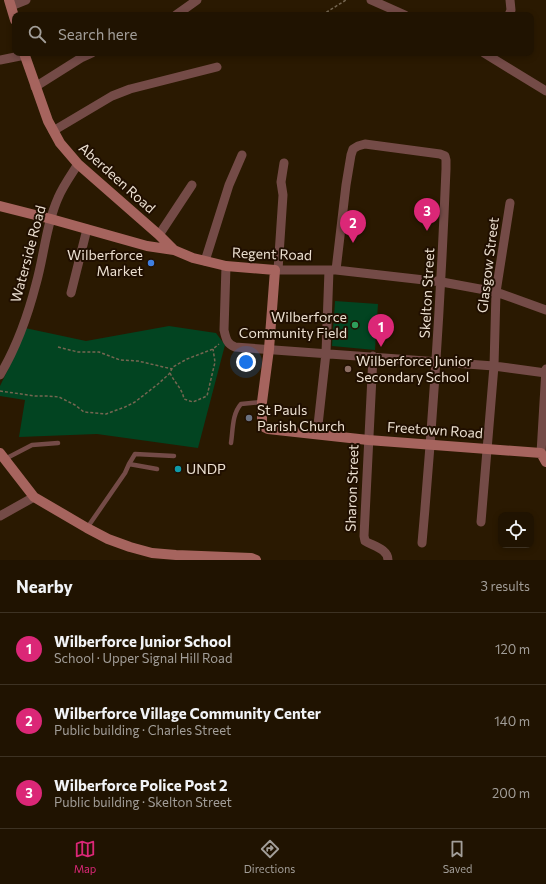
<!DOCTYPE html>
<html lang="en">
<head>
<meta charset="utf-8">
<style>
	:root { --surface:#201301; --page:#2d2010; --text:#f1f3f6; --muted:#a29e99; --line:#3d3223; --accent:#db2777 }
	body { margin:0; font-family:Commissioner,sans-serif; background:var(--page); color:var(--text) }
	.controls { position:absolute; right:12px; bottom:12px; display:grid; overflow:hidden; border-radius:8px; box-shadow:0 2px 6px #0003 }
	.controls button { width:36px; height:36px; display:grid; place-items:center; padding:0; border:0; border-bottom:1px solid var(--line); background:var(--surface); color:var(--text); font:20px sans-serif }
	.you { position:absolute; left:246px; top:362px; width:14px; height:14px; margin:-10px; border:3px solid #fff; border-radius:50%; background:#1a73e8; box-shadow:0 0 0 6px #1a73e833 }
	.badge { display:grid; place-items:center; width:26px; height:26px; border-radius:50%; background:var(--accent); color:#fff; font-size:13px; font-weight:700 }
	.pin { position:absolute; translate:-50% -33px; filter:drop-shadow(0 1px 2px #0008) }
	.pin::after { content:''; position:absolute; top:21px; width:14px; height:12px; background:inherit; clip-path:polygon(0 0,100% 0,50% 100%) }
	.list { margin:0; padding:0; list-style:none }
	h2 { display:flex; justify-content:space-between; align-items:center; height:52px; margin:0; padding:0 16px; font-size:17px }
	h2 small { font-size:13px; font-weight:400; color:var(--muted) }
	.list li { display:grid; grid-template-columns:26px 1fr auto; gap:12px; align-items:center; box-sizing:border-box; height:72px; padding:0 16px; border-top:1px solid var(--line) }
	.list b { display:block; font-size:15px; white-space:nowrap }
	.list p { margin:0; font-size:13px; white-space:nowrap; color:var(--muted) }
	.list em { font-size:13px; font-style:normal; color:var(--muted) }
	.icon { flex:none; width:22px; height:22px; fill:none; stroke:currentColor; stroke-width:2; stroke-linecap:round; stroke-linejoin:round }
	.map { position:relative; flex:none; width:546px; height:560px; overflow:hidden }
	.search { position:absolute; background:var(--surface); box-shadow:0 2px 6px #0003; left:12px; right:12px; top:12px; height:44px; display:flex; align-items:center; gap:10px; box-sizing:border-box; padding:0 14px; border-radius:8px; color:var(--muted); font-size:15px }
	.sheet { height:268px; background:var(--surface) }
	nav { display:flex; justify-content:space-around; align-items:center; box-sizing:border-box; height:56px; border-top:1px solid var(--line); background:var(--surface); font-size:11px; color:var(--muted) }
	nav a { display:grid; justify-items:center; gap:2px }
	nav .on { color:var(--accent) }
	.map>svg:first-child { display:block }
	.green { fill:#024421 }
	.lines { fill:none; stroke-linecap:round; stroke-linejoin:round }
	.path { stroke:#756651; stroke-width:1.5; stroke-dasharray:3 2; stroke-linecap:butt }
	.lane { stroke:#744b47; stroke-width:4.5 }
	.street { stroke:#744b47; stroke-width:9 }
	.secondary { stroke:#a6645e; stroke-width:10 }
	.shop-dot { fill:#3f7fe0; stroke:#200f00; stroke-width:1.5 }
	.leisure-dot { fill:#2e9e5b; stroke:#200f00; stroke-width:1.5 }
	.education-dot { fill:#8d6e63; stroke:#200f00; stroke-width:1.5 }
	.worship-dot { fill:#6b7280; stroke:#200f00; stroke-width:1.5 }
	.culture-dot { fill:#0f9aa8; stroke:#200f00; stroke-width:1.5 }
	.labels { text-anchor:middle; stroke-width:4; stroke-linejoin:round; paint-order:stroke }
	.street-label { font-size:14px; fill:#ece0d1; stroke:#200f00 }
	.poi-label { font-size:14px; fill:#ece0d1; stroke:#200f00; text-anchor:start }
</style>
</head>
<body>
<div class="map">
<svg width="546" height="560" viewBox="0 0 546 560">
	<rect width="100%" height="100%" fill="#2a1901"/>
	<path class="green" d="M335,301L378,304L375,350L332,346Z
		M169,326L216,333L225,345L198,448L97,434L19,437L25,400L0,396V386L12,361L25,328L86,341Z"/>
	<g class="lines">
		<path class="path" d="M322,15L346,0
			M58,347L78,352H99L120,360L138,361L172,369
			M170,373C174,382 182,388 184,399L193,402L207,396L215,362L213,349
			M0,391L35,396H48L59,397L75,405L84,412L106,414L125,407L135,402L158,384L169,374L173,367L187,359L213,349L219,344"/>
		<path class="lane" d="M231,443C233,430 232,414 241,404L262,402
			M5,459L32,445L58,443
			M129,464L157,469
			M87,528L125,473L129,464L135,454L174,456"/>
		<path class="street" d="M371,0L405,15
			M11,6L26,0
			M176,15L197,0
			M509,15L511,10L510,0
			M484,53L546,91
			M0,60L25,55
			M35,87L81,58L92,53
			M53,131L112,96L130,89L217,67
			M159,235L192,185
			M205,261L229,185L242,155
			M226,266L224,330C226,339 227,344 235,347L494,366L546,373
			M275,270H336L442,282L496,292L546,310
			M278,270L283,195L281,182L284,163
			M336,270L346,185L351,155L353,149L358,146L365,144L440,154L445,156L446,160V169C441,294 433,419 422,543
			M71,293L87,229
			M373,356L364,536L365,541C373,546 388,549 388,560
			M0,375C16,348 28,315 36,284C44,256 46,225 58,198C63,186 71,175 78,164
			M317,434L326,353L329,270
			M541,453L546,369
			M0,516L34,497
			M481,522L494,366L496,292L510,203"/>
		<path class="secondary" d="M9,0L15,20
			M24,53L48,121L60,143L78,164L159,235L174,250
			M0,206L51,219L147,246L174,250L193,258L226,266L275,270L269,349L262,402V423L264,427L268,429L368,440L541,453L546,462
			M0,453L34,497L87,528L108,539L130,547L152,553L176,555L251,558L256,560"/>
	</g>
	<circle class="shop-dot" cx="151" cy="263" r="4"/>
	<circle class="leisure-dot" cx="355" cy="325" r="4"/>
	<circle class="education-dot" cx="348" cy="369" r="4"/>
	<circle class="worship-dot" cx="249" cy="418" r="4"/>
	<circle class="culture-dot" cx="178" cy="469" r="4"/>
	<g class="labels">
		<g class="street-label">
			<text transform="translate(117 178) rotate(42)" y="5">Aberdeen Road</text>
			<text transform="translate(28 254) rotate(-75)" y="5">Waterside Road</text>
			<text transform="translate(272 254) rotate(2)" y="5">Regent Road</text>
			<text transform="translate(488 265) rotate(-83)" y="5">Glasgow Street</text>
			<text transform="translate(427 293) rotate(-87)" y="5">Skelton Street</text>
			<text transform="translate(435 430) rotate(4)" y="5">Freetown Road</text>
			<text transform="translate(352 488) rotate(-88)" y="5">Sharon Street</text>
		</g>
		<g class="poi-label">
			<text x="143" y="260" text-anchor="end">Wilberforce<tspan x="143" dy="16">Market</tspan></text>
			<text x="347" y="322" text-anchor="end">Wilberforce<tspan x="347" dy="16">Community Field</tspan></text>
			<text x="356" y="366">Wilberforce Junior<tspan x="356" dy="16">Secondary School</tspan></text>
			<text x="257" y="415">St Pauls<tspan x="257" dy="16">Parish Church</tspan></text>
			<text x="186" y="474">UNDP</text>
		</g>
	</g>
</svg>
<div class="controls">
<button><svg class="icon" aria-label="locate" viewBox="0 0 24 24"><circle cx="12" cy="12" r="6"/><path d="M12 2v4M12 18v4M2 12h4M18 12h4"/></svg></button>
</div>
<div class="you"></div>
<div class="pin badge" style="left:381px;top:347px">1</div>
<div class="pin badge" style="left:353px;top:243px">2</div>
<div class="pin badge" style="left:427px;top:231px">3</div>
<div class="search"><svg class="icon" aria-label="search" viewBox="0 0 24 24"><circle cx="10" cy="10" r="6"/><path d="M15 15l6 6"/></svg>Search here</div>
</div>
<section class="sheet">
<h2>Nearby<small>3 results</small></h2>
<ul class="list">
<li><span class="badge">1</span><div><b>Wilberforce Junior School</b><p>School · Upper Signal Hill Road</p></div><em>120 m</em></li>
<li><span class="badge">2</span><div><b>Wilberforce Village Community Center</b><p>Public building · Charles Street</p></div><em>140 m</em></li>
<li><span class="badge">3</span><div><b>Wilberforce Police Post 2</b><p>Public building · Skelton Street</p></div><em>200 m</em></li>
</ul>
</section>
<nav>
<a class="on"><svg class="icon" aria-label="map" viewBox="0 0 24 24"><path d="M3 6l6-2 6 2 6-2v14l-6 2-6-2-6 2zM9 4v14M15 6v14"/></svg>Map</a>
<a><svg class="icon" aria-label="directions" viewBox="0 0 24 24"><path d="M12 3l9 9-9 9-9-9zM9 14v-3h6M13 9l2 2-2 2"/></svg>Directions</a>
<a><svg class="icon" aria-label="saved" viewBox="0 0 24 24"><path d="M7 4h10v16l-5-4-5 4z"/></svg>Saved</a>
</nav>
</body>
</html>
